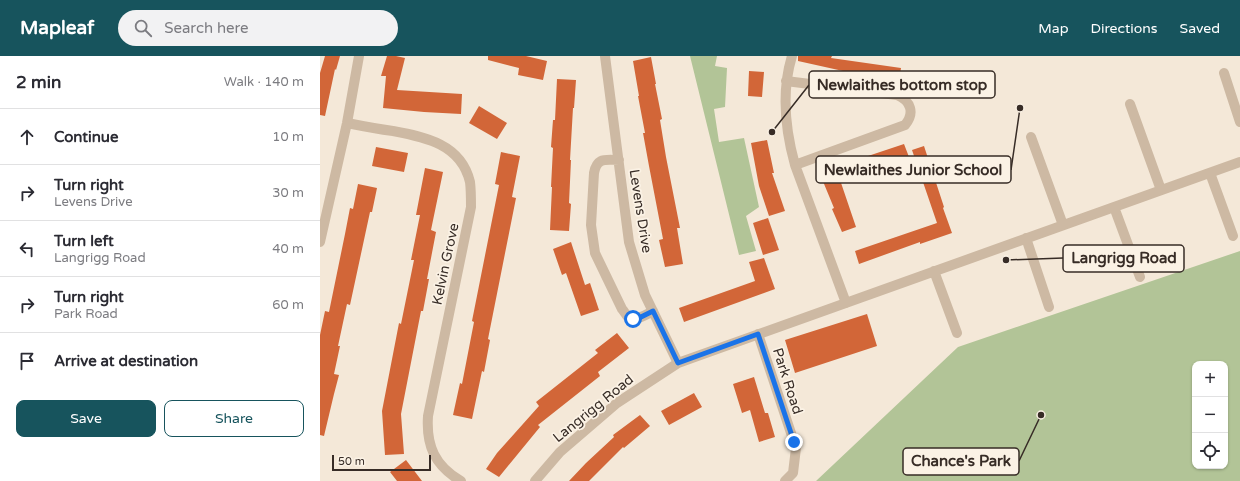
<!DOCTYPE html>
<html lang="en">
<head>
<meta charset="utf-8">
<style>
	:root { --surface:#fff; --page:#f2f2f3; --text:#2b2b33; --muted:#7c7c81; --line:#e1e1e2; --accent:#17545d }
	body { margin:0; font-family:"Varela Round",sans-serif; background:var(--page); color:var(--text) }
	.controls { position:absolute; right:12px; bottom:12px; display:grid; overflow:hidden; border-radius:8px; box-shadow:0 1px 3px #0004 }
	.controls button { width:36px; height:36px; display:grid; place-items:center; padding:0; border:0; border-bottom:1px solid var(--line); background:var(--surface); color:var(--text); font:20px sans-serif }
	.scale { position:absolute; left:12px; bottom:10px; width:99px; box-sizing:border-box; padding-left:4px; border:2px solid #372c26; border-top:0; font-size:11px; line-height:14px; white-space:nowrap; color:#372c26; -webkit-text-stroke:3px #fbf2e5; paint-order:stroke }
	.stop { position:absolute; width:12px; height:12px; margin:-9px; border:3px solid #1a73e8; border-radius:50%; background:#fff }
	.stop.end { background:#1a73e8; border-color:#fff; box-shadow:0 1px 4px #0008 }
	.list { margin:0; padding:0; list-style:none }
	h2 { display:flex; justify-content:space-between; align-items:center; height:52px; margin:0; padding:0 16px; font-size:17px }
	h2 small { font-size:13px; font-weight:400; color:var(--muted) }
	.list li { display:grid; grid-template-columns:26px 1fr auto; gap:12px; align-items:center; box-sizing:border-box; height:56px; padding:0 16px; border-top:1px solid var(--line) }
	.list b { display:block; font-size:15px; white-space:nowrap }
	.list p { margin:0; font-size:13px; white-space:nowrap; color:var(--muted) }
	.list em { font-size:13px; font-style:normal; color:var(--muted) }
	.actions { display:flex; gap:8px; padding:12px 16px }
	.actions a { flex:1; padding:9px 0; border:1px solid var(--accent); border-radius:8px; text-align:center; font-size:14px; color:var(--accent) }
	.actions .main { background:var(--accent); color:#fff }
	.icon { flex:none; width:22px; height:22px; fill:none; stroke:currentColor; stroke-width:2; stroke-linecap:round; stroke-linejoin:round }
	.map { position:relative; flex:none; width:920px; height:425px; overflow:hidden }
	header { display:flex; align-items:center; gap:24px; box-sizing:border-box; height:56px; padding:0 20px; background:var(--accent); color:#fff }
	header strong { font-size:19px }
	nav { display:flex; gap:22px; margin-inline-start:auto; font-size:14px }
	.search { width:280px; height:36px; background:var(--page); display:flex; align-items:center; gap:10px; box-sizing:border-box; padding:0 14px; border-radius:22px; color:var(--muted); font-size:15px }
	main { display:flex }
	aside { flex:1; background:var(--surface) }
	.map>svg:first-child { display:block }
	.green { fill:#b2c497; fill-rule:evenodd }
	.building { fill:#d26638 }
	.lines { fill:none; stroke-linecap:round; stroke-linejoin:round }
	.minor { stroke:#cdb9a3; stroke-width:10 }
	.route { stroke:#1a73e8; stroke-width:5 }
	.labels { text-anchor:middle; stroke-width:3.5; stroke-linejoin:round; paint-order:stroke }
	.street-label { font-size:14px; fill:#372c26; stroke:#fbf2e5 }
	.leader { fill:none; stroke:#372c26; stroke-width:1.5 }
	.callout-dot { fill:#372c26; stroke:#fbf2e5; stroke-width:1.5 }
	.callout { fill:#fbf2e5; stroke:#372c26; stroke-width:1.5 }
	.callout-label { font-size:15px; text-anchor:middle; font-weight:bold; fill:#372c26 }
</style>
</head>
<body>
<header>
<strong>Mapleaf</strong>
<div class="search"><svg class="icon" aria-label="search" viewBox="0 0 24 24"><circle cx="10" cy="10" r="6"/><path d="M15 15l6 6"/></svg>Search here</div>
<nav><a>Map</a><a>Directions</a><a>Saved</a></nav>
</header>
<main>
<aside>
<h2>2 min<small>Walk · 140 m</small></h2>
<ul class="list">
<li><svg class="icon" aria-label="ahead" viewBox="0 0 24 24"><path d="M12 20V5M6 11l6-6 6 6"/></svg><div><b>Continue</b></div><em>10 m</em></li>
<li><svg class="icon" aria-label="right" viewBox="0 0 24 24"><path d="M7 20v-9h11M14 6l5 5-5 5"/></svg><div><b>Turn right</b><p>Levens Drive</p></div><em>30 m</em></li>
<li><svg class="icon" aria-label="left" viewBox="0 0 24 24"><path d="M17 20v-9H6M10 6l-5 5 5 5"/></svg><div><b>Turn left</b><p>Langrigg Road</p></div><em>40 m</em></li>
<li><svg class="icon" aria-label="right" viewBox="0 0 24 24"><path d="M7 20v-9h11M14 6l5 5-5 5"/></svg><div><b>Turn right</b><p>Park Road</p></div><em>60 m</em></li>
<li><svg class="icon" aria-label="arrive" viewBox="0 0 24 24"><path d="M6 21V4h12l-3 4 3 4H6"/></svg><div><b>Arrive at destination</b></div></li>
</ul>
<div class="actions"><a class="main">Save</a><a>Share</a></div>
</aside>
<div class="map">
<svg width="920" height="425" viewBox="0 0 920 425">
	<rect width="100%" height="100%" fill="#f4e8d8"/>
	<path class="green" d="M370,0H397L395,10L407,12L405,51L394,53L399,86L424,82L439,151L426,160L436,195L419,199Z
		M920,195V425H496L638,291ZM875,308H905V410H875Z"/>
	<path class="building" d="M5,0H20L16,14L15,13L5,60L0,59V17Z
		M67,0H76L85,2L77,34L142,38L141,58L104,56L63,52L66,20H61Z
		M168,0H206L227,5L223,24L198,19L199,12L168,4Z
		M478,0H512L511,2L581,12L579,25L523,18V15L478,5Z
		M331,1L336,28H335L342,63L340,64L346,101L360,172H357L363,208L345,211L339,184L343,183L329,110L323,77H325L318,40H319L313,5Z
		M429,15L444,16L442,41L428,40Z
		M237,23L256,24L254,52H253L250,104H251L249,147L251,148L249,175L230,174L232,131H231L233,92L231,91L233,64H235Z
		M159,50L187,67L177,83L149,67Z
		M447,84L454,117H452L465,155L449,160L439,130L431,87Z
		M584,88L589,101L535,119L530,106Z
		M604,90L624,151L623,152L632,177L600,188V186L539,208L535,195L617,167L592,94Z
		M56,91L88,97L84,116L52,110Z
		M181,96L200,100L192,141L196,142L168,283L170,284L164,316L162,315L152,363L133,359L140,327L142,328L154,266L152,265L179,129L175,128Z
		M105,112L123,116L111,174L116,176L107,223H109L103,255H101L81,358L84,398L65,399L62,355L79,267L81,268L94,204H91L100,159H96Z
		M518,118L536,171L522,176L512,153L514,152L502,123Z
		M38,128L57,132L52,156H50L30,249L27,248L18,290H20L14,318L19,319L14,338L4,380L0,379V279L5,255L9,256L25,178L30,152L33,153Z
		M448,162L459,194L443,199L433,167Z
		M251,186L265,229L270,227L279,254L261,260L246,217L242,219L233,193Z
		M444,202L455,233L364,266L359,252L435,225L429,206Z
		M547,258L557,290L475,317L465,284Z
		M297,277L309,292L278,316L280,320L218,369L220,371L179,421L166,413L177,397L219,350L216,346L278,297L275,294Z
		M434,321L445,357H448L455,381L439,386L430,354L422,357L413,328Z
		M374,337L382,351L349,369L341,355Z
		M320,359L330,370L304,392L303,391L269,425H249L266,407L294,381L293,379Z
		M86,404L102,425H77L70,416Z"/>
	<g class="lines">
		<path class="minor" d="M285,0L309,186L325,239L358,307
			M472,0C461,36 465,73 475,109L526,247
			M904,17L920,66
			M466,25L577,39C591,45 595,57 585,69L475,109
			M810,48L841,134
			M27,67C42,70 58,73 73,75C105,81 141,88 150,126C151,134 151,143 151,151L108,360C106,390 115,410 141,425
			M711,81L743,169
			M299,104C285,104 277,101 274,117L271,169L275,197L302,253C304,255 306,259 308,261C315,266 327,258 333,255
			M890,117L913,180
			M794,151L820,221
			M706,182L729,251
			M0,186L27,67L39,0
			M614,215L637,277
			M438,278L476,392L473,417L465,425
			M215,425L240,396L297,347L358,307L920,106"/>
	</g>
	<g class="lines">
		<path class="route" d="M313,263L319,262L333,255L358,307L438,278L474,386"/>
	</g>
	<g class="labels">
		<g class="street-label">
			<text transform="translate(321 155) rotate(81)" y="5">Levens Drive</text>
			<text transform="translate(125 208) rotate(-78)" y="5">Kelvin Grove</text>
			<text transform="translate(468 325) rotate(72)" y="5">Park Road</text>
			<text transform="translate(273 352) rotate(-39)" y="5">Langrigg Road</text>
		</g>
	</g>
	<path class="leader" d="M452 76L489 29M700 52L691 114M686 204L743 202M721 359L699 405"/>
	<g class="callout-dot">
		<circle cx="452" cy="76" r="4"/>
		<circle cx="700" cy="52" r="4"/>
		<circle cx="686" cy="204" r="4"/>
		<circle cx="721" cy="359" r="4"/>
	</g>
	<g class="callout">
		<rect x="489" y="15" width="186" height="27" rx="4"/>
		<rect x="496" y="100" width="195" height="27" rx="4"/>
		<rect x="743" y="189" width="121" height="27" rx="4"/>
		<rect x="583" y="392" width="116" height="27" rx="4"/>
	</g>
	<g class="callout-label">
		<text x="582" y="34">Newlaithes bottom stop</text>
		<text x="593" y="119">Newlaithes Junior School</text>
		<text x="804" y="207">Langrigg Road</text>
		<text x="641" y="410">Chance's Park</text>
	</g>
</svg>
<div class="controls">
<button>+</button>
<button>−</button>
<button><svg class="icon" aria-label="locate" viewBox="0 0 24 24"><circle cx="12" cy="12" r="6"/><path d="M12 2v4M12 18v4M2 12h4M18 12h4"/></svg></button>
</div>
<div class="scale">50 m</div>
<div class="stop" style="left:313px;top:263px"></div>
<div class="stop end" style="left:474px;top:386px"></div>
</div>
</main>
</body>
</html>
